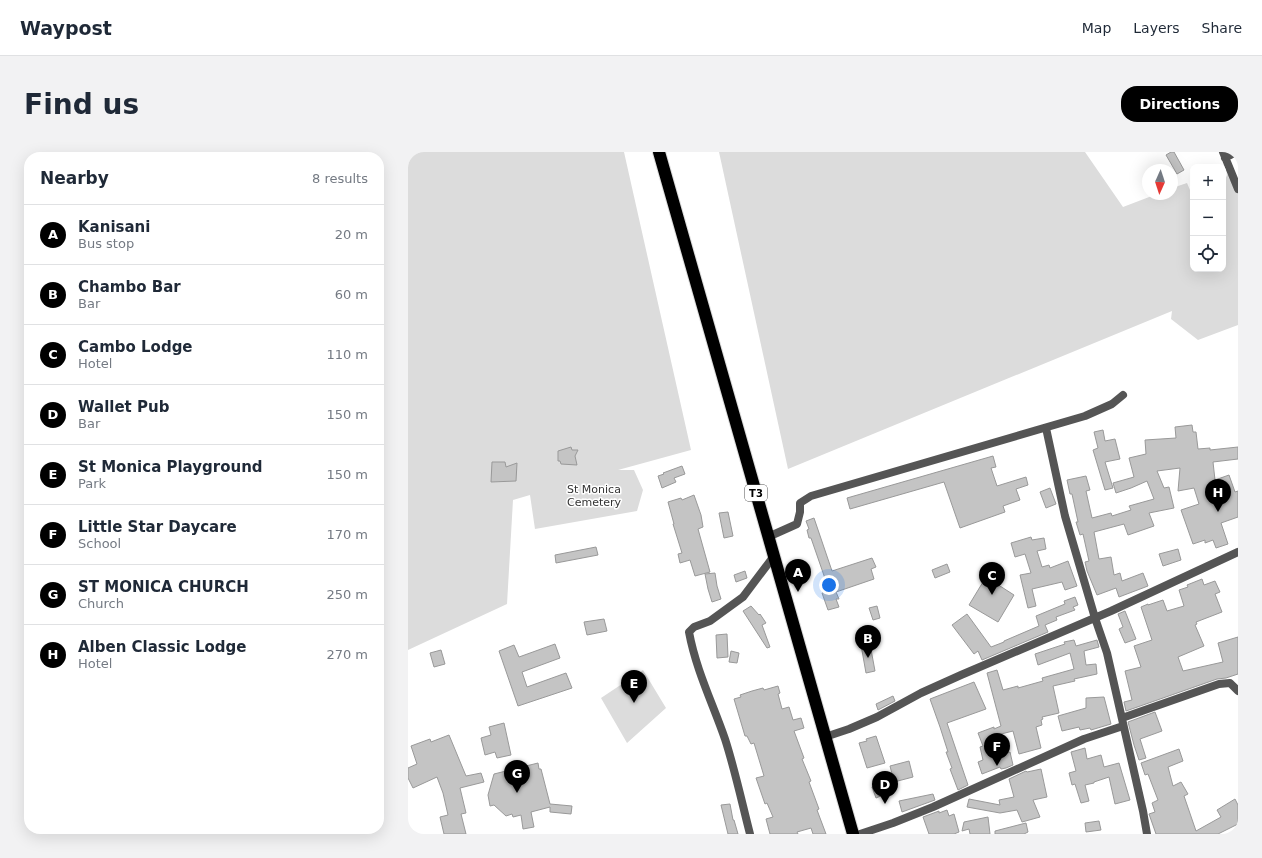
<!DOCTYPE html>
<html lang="en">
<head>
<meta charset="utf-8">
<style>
	:root { --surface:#fff; --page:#f2f2f3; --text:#1f2937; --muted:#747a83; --line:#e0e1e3; --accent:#000 }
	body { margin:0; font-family:"DejaVu Sans",sans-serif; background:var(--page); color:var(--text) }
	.controls { position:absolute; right:12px; top:12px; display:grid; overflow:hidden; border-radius:8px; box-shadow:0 4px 16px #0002 }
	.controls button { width:36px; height:36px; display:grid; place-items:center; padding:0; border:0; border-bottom:1px solid var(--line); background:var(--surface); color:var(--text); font:20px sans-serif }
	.compass { position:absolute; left:734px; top:12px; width:36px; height:36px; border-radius:50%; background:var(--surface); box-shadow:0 4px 16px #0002; rotate:183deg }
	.you { position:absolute; left:421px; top:433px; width:14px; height:14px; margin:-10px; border:3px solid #fff; border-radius:50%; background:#1a73e8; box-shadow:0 0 0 6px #1a73e833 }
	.badge { display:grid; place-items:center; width:26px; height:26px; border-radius:50%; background:var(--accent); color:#fff; font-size:13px; font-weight:700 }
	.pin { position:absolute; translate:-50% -33px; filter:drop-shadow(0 1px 2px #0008) }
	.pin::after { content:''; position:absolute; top:21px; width:14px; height:12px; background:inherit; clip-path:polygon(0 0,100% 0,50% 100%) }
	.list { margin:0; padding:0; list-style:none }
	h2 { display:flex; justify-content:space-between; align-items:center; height:52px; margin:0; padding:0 16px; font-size:17px }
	h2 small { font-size:13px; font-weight:400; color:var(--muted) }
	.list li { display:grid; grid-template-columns:26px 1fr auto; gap:12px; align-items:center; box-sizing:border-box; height:60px; padding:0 16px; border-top:1px solid var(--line) }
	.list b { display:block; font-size:15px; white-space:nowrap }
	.list p { margin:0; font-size:13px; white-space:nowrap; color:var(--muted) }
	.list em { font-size:13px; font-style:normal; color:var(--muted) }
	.icon { flex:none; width:22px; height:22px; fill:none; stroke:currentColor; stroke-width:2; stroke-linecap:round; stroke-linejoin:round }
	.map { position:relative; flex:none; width:830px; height:682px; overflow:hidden; border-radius:16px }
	header { display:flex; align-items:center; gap:24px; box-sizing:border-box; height:56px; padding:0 20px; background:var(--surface); border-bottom:1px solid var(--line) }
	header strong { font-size:19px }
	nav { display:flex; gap:22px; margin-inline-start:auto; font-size:14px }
	.intro { display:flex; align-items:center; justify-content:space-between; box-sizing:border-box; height:96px; padding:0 24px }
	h1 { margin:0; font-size:28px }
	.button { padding:10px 18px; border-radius:16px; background:var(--accent); color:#fff; font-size:14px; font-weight:700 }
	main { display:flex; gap:24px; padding:0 24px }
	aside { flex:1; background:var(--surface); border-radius:16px; box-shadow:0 4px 16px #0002 }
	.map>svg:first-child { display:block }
	.green { fill:#dcdcdc }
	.building { fill:#c4c4c4; stroke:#999 }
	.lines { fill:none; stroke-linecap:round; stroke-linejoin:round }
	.highway-casing { stroke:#dbdbdb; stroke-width:14 }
	.street { stroke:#555; stroke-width:8 }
	.highway { stroke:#000; stroke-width:12 }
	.labels { text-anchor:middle; stroke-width:3; stroke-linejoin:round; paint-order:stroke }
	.shield { fill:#fff; stroke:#4c4c4c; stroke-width:1 }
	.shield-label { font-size:10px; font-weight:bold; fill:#000 }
	.park-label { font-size:11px; fill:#333; stroke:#fff }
</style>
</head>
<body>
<header>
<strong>Waypost</strong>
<nav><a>Map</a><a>Layers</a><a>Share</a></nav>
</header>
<div class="intro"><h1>Find us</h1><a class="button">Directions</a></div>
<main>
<aside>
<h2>Nearby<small>8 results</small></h2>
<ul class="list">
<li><span class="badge">A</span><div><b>Kanisani</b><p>Bus stop</p></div><em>20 m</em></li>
<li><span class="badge">B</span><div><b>Chambo Bar</b><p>Bar</p></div><em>60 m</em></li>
<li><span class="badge">C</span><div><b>Cambo Lodge</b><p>Hotel</p></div><em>110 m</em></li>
<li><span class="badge">D</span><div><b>Wallet Pub</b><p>Bar</p></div><em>150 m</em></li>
<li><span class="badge">E</span><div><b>St Monica Playground</b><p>Park</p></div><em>150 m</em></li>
<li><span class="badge">F</span><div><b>Little Star Daycare</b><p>School</p></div><em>170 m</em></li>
<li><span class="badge">G</span><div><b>ST MONICA CHURCH</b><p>Church</p></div><em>250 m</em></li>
<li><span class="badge">H</span><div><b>Alben Classic Lodge</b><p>Hotel</p></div><em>270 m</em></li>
</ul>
</aside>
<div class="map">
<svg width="830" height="682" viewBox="0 0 830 682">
	<rect width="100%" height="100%" fill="#fff"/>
	<path class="green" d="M0,0H216L283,298L210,318H226L235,338L229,359L127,377L122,343L105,348L99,452L0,498Z
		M311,0H677L715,55L749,42H764V36L779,31L785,45V117H815V32L821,19L830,41V173L790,188L763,167L764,159L380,317Z
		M235,518L258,556L219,591L193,546Z"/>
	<path class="building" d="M763,0H766L776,18L769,22L758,3Z
		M784,273L785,280H788L790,297L802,296V298L830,295V307L805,310L807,328L821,323L827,340L830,339V365L813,371L820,392L808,396L805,388L797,391V388L785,392L773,358L791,352L786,336L770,339L772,316L749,319L756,336L761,335L766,356L741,361L746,374L720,383L716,372L686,380L691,407L703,405L706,423L712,421L714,429L735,421L740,434L711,445L708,436L689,443L679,419L677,410L681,409L675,382L672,383L668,370H670L664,342H662L659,328L678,324L682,338L678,339L684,366L703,361L704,364L723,358L721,354L746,347L739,329L723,336L708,341L705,331L726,325L721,306L738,302L737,288L768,286L767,275Z
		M695,278L697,289L707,287L712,307L697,310L705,336L697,338L685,298L690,296L686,280Z
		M163,295L164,298H170L167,304L169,313L153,312L152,309H150V299Z
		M585,304L588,315L583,316L589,334L618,325L620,333L608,337L612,348L595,354L597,360L552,376L536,330L442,357L439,346Z
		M84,310H97L98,315L109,311L108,329L83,330Z
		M274,314L277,322L266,326L268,330L254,336L250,324L256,322L255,321Z
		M642,336L648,352L638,356L632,340Z
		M286,343L293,363L295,375L290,377L302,420L287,424L282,408L272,411L270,402L274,401L265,372H266L260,350L273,346L274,348Z
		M320,360L325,384L316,386L311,361Z
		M406,366L424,419L464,406L468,415L463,417L466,427L428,440L431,447H428L431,455L420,458L414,441L421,438L403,386H401L399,378L401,377L398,369Z
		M623,385L624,388L636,386L638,397L629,399L634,415L641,413L642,416L660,409L669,434L657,438L654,430L624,437L628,454L620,456L612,423L623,421L617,402L607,405L603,391Z
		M188,395L190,403L148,411L147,403Z
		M770,397L773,408L755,414L751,402Z
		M539,412L542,420L527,426L524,418Z
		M337,419L339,426L328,430L326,423Z
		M307,421L309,434L313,447L304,450L300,437L297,422Z
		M578,425L606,443L590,470L561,453Z
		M794,427L796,433L807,429L812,440L807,442L814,460L788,470L789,472L787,473L796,494L770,505L775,519L815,510L810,491L830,485V522L818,526L809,527L718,559L716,550L724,548L717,519L733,515L726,494L744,488L733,455L740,452V453L755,448L759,459L776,454L771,438L780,435L779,433Z
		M667,445L670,453L665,455L667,458L648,465L649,468L637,473L640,480L574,508L570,499L566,502L544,473L559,462L583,495L596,490V489L631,474L628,464L657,452L656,449Z
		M343,454L351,463L352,462L358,471L354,473L362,495L359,496L335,459Z
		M469,454L472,466L465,468L461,456Z
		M717,459L728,487L717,491L711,477L715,475L710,462Z
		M196,467L199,479L179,483L176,470Z
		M319,482L320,505L309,506L308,483Z
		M666,488L668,494L689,488L691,495L676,499L678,513L688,512L689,522L666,527L667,529L645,534L651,561L634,565L635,567L633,568L634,573L628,575L633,596L611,602L605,579L589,583L594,602L602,600L605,613L598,616L593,617L592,615L574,622L570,610L575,608L572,595L575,594L570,581L586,575V577L593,574L579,521L589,518L595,538L610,534V536L635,529L634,526L666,517L662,501L630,513L627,502L657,492L656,490Z
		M147,492L152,506L114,520L119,535L158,521L164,536L110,554L91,499L106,493L111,505Z
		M462,492L467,519L458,521L453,493Z
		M33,498L37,512L26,515L22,501Z
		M323,499L331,501L329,511L321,510Z
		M566,530L578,557L539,571L560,633L550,638L542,617L544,616L538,600H540L532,575L522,547Z
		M370,534L372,541L370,542L374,557L381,555L385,568L393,566L396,576L386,579L396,606L394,607L403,629L401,630L411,657L409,658L418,682H405L403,676L389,680L390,682H362L358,667L365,665L359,651L357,652L348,626L356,624L346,591L343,592L339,584H337L326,547L333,545L332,543L344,539L355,536L356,538Z
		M485,544L487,549L470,558L468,552Z
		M696,545L703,572L683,578L682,576L672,578L671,575L654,579L650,564L678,556V546Z
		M747,560L754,579L732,587L738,606L731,608L726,593L720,570Z
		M96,571L103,603L89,606L87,600L77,603L73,586L83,583L81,575Z
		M41,583L58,624L73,621L76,630L52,636L58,661L53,662L58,682H36L32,665L40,663L35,641L29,625L5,636L0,626V616L9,612L3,594L22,587L23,590Z
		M468,584L477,611L459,616L451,591L459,589L458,587Z
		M677,596L679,607L693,603L696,615L711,611L722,648L707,652L701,625L686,630V631L677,633L681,649L673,651L667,632L664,633L661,621L668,619L663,600Z
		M771,597L775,609L760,615L765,634L773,630L780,642L776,644L788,679L813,665L809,658L827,647L830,653V672L810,682H748L741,662L747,660L744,651L750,648L740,622L737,623L733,611Z
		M501,609L505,625L486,630L482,614Z
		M130,611L131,617H133L142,652L164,654L163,662L142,660V655L123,660L126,675L115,677L113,663L105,665L104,662L98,664L86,653L82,654L80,643L86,622Z
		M633,617L639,645L625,648L632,665L614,670L609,658L592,661L559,655L561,647L592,653L591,648L606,645L601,627L618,619L619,620Z
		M471,632L475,643L468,646L464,635Z
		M525,642L527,648L494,660L491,649Z
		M322,652L325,668H326L330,682H320L313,653Z
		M539,658L541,664L546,662L551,680L546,682H521L515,665L531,659V661Z
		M580,665L582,682H562L561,677L554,679L556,670Z
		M691,669L693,678L678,680L677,671Z
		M618,671L620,680L616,682H587V679Z"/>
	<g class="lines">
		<defs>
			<path id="highway" d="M251,0L445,682"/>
		</defs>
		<use href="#highway" class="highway-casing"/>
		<path class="street" d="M815,0L830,37
			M817,6L828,0
			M638,276L657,364L687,466L699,501L735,659L739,682
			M360,385L389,372L392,360V351L403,344L677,264L704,252L715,243
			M714,566L811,532L822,531L830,539
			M417,585L441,577L469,565L513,541L553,523L703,459L830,400
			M342,682C334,651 327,618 317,587C305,552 288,518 281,480L286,475L302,469L335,445L366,404
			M452,682L485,671L525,655L676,587L715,574"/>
		<use href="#highway" class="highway"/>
	</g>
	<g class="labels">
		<rect class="shield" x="337" y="333" width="22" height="16" rx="3"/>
		<g class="shield-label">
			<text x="348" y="345">T3</text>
		</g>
		<g class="park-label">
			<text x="186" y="341">St Monica<tspan x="186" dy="13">Cemetery</tspan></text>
		</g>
	</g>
</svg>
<div class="controls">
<button>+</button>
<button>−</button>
<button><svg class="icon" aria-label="locate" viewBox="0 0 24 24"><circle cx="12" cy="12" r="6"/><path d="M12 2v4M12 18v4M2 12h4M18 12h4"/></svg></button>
</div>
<svg class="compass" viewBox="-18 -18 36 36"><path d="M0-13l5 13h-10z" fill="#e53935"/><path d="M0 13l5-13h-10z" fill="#747a83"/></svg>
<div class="you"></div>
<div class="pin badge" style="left:390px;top:440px">A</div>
<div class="pin badge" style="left:460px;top:506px">B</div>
<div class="pin badge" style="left:584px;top:443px">C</div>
<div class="pin badge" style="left:477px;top:652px">D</div>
<div class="pin badge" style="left:226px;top:551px">E</div>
<div class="pin badge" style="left:589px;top:614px">F</div>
<div class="pin badge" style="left:109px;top:641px">G</div>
<div class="pin badge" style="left:810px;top:360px">H</div>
</div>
</main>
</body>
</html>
